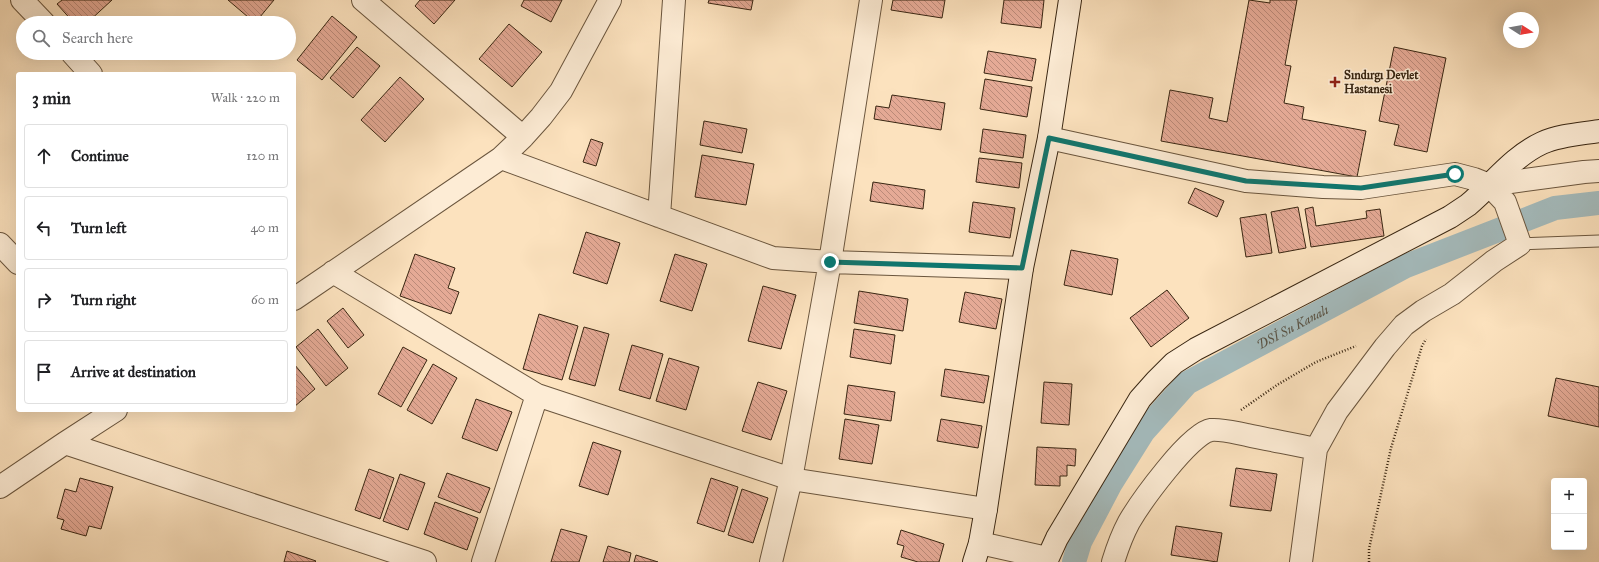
<!DOCTYPE html>
<html lang="en">
<head>
<meta charset="utf-8">
<style>
	:root { --surface:#fff; --page:#f2f2f2; --text:#202124; --muted:#757577; --line:#e0e0e0 }
	body { margin:0; font-family:"IM FELL Great Primer",serif; background:var(--page); color:var(--text) }
	.controls { position:absolute; right:12px; bottom:12px; display:grid; overflow:hidden; border-radius:4px; box-shadow:0 4px 16px #0002 }
	.controls button { width:36px; height:36px; display:grid; place-items:center; padding:0; border:0; border-bottom:1px solid var(--line); background:var(--surface); color:var(--text); font:20px sans-serif }
	.compass { position:absolute; left:1503px; top:12px; width:36px; height:36px; border-radius:50%; background:var(--surface); box-shadow:0 4px 16px #0002; rotate:101deg }
	.stop { position:absolute; width:12px; height:12px; margin:-9px; border:3px solid #0f766e; border-radius:50%; background:#fff }
	.stop.end { background:#0f766e; border-color:#fff; box-shadow:0 1px 4px #0008 }
	.list { margin:0; padding:0; list-style:none }
	h2 { display:flex; justify-content:space-between; align-items:center; height:52px; margin:0; padding:0 16px; font-size:17px }
	h2 small { font-size:13px; font-weight:400; color:var(--muted) }
	.list li { display:grid; grid-template-columns:26px 1fr auto; gap:12px; align-items:center; box-sizing:border-box; height:64px; margin:0 8px 8px; padding:0 8px; border:1px solid var(--line); border-radius:4px }
	.list b { display:block; font-size:15px; white-space:nowrap }
	.list em { font-size:13px; font-style:normal; color:var(--muted) }
	.icon { flex:none; width:22px; height:22px; fill:none; stroke:currentColor; stroke-width:2; stroke-linecap:round; stroke-linejoin:round }
	.map { position:relative; flex:none; width:1599px; height:562px; overflow:hidden }
	.search { position:absolute; background:var(--surface); box-shadow:0 4px 16px #0002; left:16px; top:16px; width:280px; height:44px; display:flex; align-items:center; gap:10px; box-sizing:border-box; padding:0 14px; border-radius:22px; color:var(--muted); font-size:15px }
	.panel { position:absolute; background:var(--surface); box-shadow:0 4px 16px #0002; left:16px; top:72px; width:280px; height:340px; border-radius:4px }
	.map>svg:first-child { display:block }
	.lines { fill:none; stroke-linecap:round; stroke-linejoin:round }
	.canal { stroke:#a4bbbd; stroke-width:24 }
	.building { fill:url(#building-back-hatch); stroke:#392612 }
	.lane-casing { stroke:#6a553d; stroke-width:13 }
	.street-casing { stroke:#6a553d; stroke-width:24 }
	.secondary-casing { stroke:#392612; stroke-width:24 }
	.path { stroke:#392612; stroke-width:2.5; stroke-dasharray:1 2; stroke-linecap:butt }
	.lane { stroke:#fdecd5; stroke-width:11 }
	.street { stroke:#fdecd5; stroke-width:22 }
	.secondary { stroke:#fdecd5; stroke-width:22 }
	.route { stroke:#0f766e; stroke-width:5 }
	.poi-dot { fill:#8f2418; stroke:#fdecd5; stroke-width:1.5 }
	.labels { text-anchor:middle; stroke-width:3; stroke-linejoin:round; paint-order:stroke }
	.poi-label { font-size:12px; font-weight:bold; fill:#392612; stroke:#fdecd5; text-anchor:start }
	.water-label { font-size:13px; font-style:italic; fill:#595345; stroke:#fdecd5 }
</style>
</head>
<body>
<div class="map">
<svg width="1599" height="562" viewBox="0 0 1599 562">
	<defs>
		<pattern id="building-back-hatch" width="6" height="6" patternUnits="userSpaceOnUse"><rect width="6" height="6" fill="#e5aa96"/><path d="M-1 5l2 2M0 0l6 6M5-1l2 2" fill="none" stroke="#bb8a79"/></pattern>
	</defs>
	<rect width="100%" height="100%" fill="#fce2be"/>
	<filter id="stains"><feTurbulence type="fractalNoise" baseFrequency=".005" numOctaves="4"/><feColorMatrix values="0 0 0 0 .2 0 0 0 0 .09 0 0 0 0 .02 0 0 0 .5 -.17"/></filter>
	<radialGradient id="worn" r=".72"><stop offset=".6" stop-color="#630" stop-opacity="0"/><stop offset="1" stop-color="#630" stop-opacity=".3"/></radialGradient>
	<g class="lines">
		<path class="canal" id="s1" d="M1074,562L1080,542L1111,483L1143,432L1187,383L1406,266L1555,208L1599,203"/>
	</g>
	<path class="building" d="M62,0H112L87,23H74L57,4Z
		M228,0H274L255,23Z
		M420,0H455L434,24L415,6Z
		M524,0H562L551,22L521,6Z
		M709,0H753L751,10L708,3Z
		M893,0H945L942,18L891,10Z
		M1004,0H1044L1041,28L1001,23Z
		M1249,0L1270,3V0H1297L1285,65L1291,66L1284,103L1304,107L1302,119L1366,131L1357,177L1161,141L1170,90L1213,98L1209,118L1227,122Z
		M332,16L357,37L322,80L297,60Z
		M509,24L542,52L512,87L479,59Z
		M357,47L380,66L353,98L330,78Z
		M1394,47L1446,58L1427,152L1394,145L1399,125L1379,121Z
		M988,51L1036,59L1032,81L984,73Z
		M400,77L424,99L385,142L361,120Z
		M985,79L1032,87L1027,117L980,109Z
		M892,95L945,103L941,130L874,119L876,106L889,108Z
		M704,121L747,129L742,153L700,145Z
		M983,129L1026,135L1023,158L980,152Z
		M591,139L603,143L596,166L583,162Z
		M702,155L754,164L746,205L695,197Z
		M979,158L1022,163L1019,188L976,182Z
		M873,182L925,190L923,209L870,201Z
		M1195,188L1224,201L1217,217L1188,203Z
		M973,202L1015,208L1010,238L969,232Z
		M1298,207L1306,248L1279,253L1271,212Z
		M1313,207L1316,226L1367,218L1366,211L1380,209L1384,236L1311,247L1305,209Z
		M1266,214L1272,253L1246,257L1240,218Z
		M586,232L620,243L607,284L573,273Z
		M1071,250L1118,259L1112,295L1064,285Z
		M415,254L455,268L448,288L459,292L451,314L400,296Z
		M675,254L707,264L692,311L660,301Z
		M763,286L796,295L781,349L748,341Z
		M1167,290L1189,318L1151,347L1130,318Z
		M859,291L908,299L903,331L854,323Z
		M965,292L1002,299L996,329L959,322Z
		M343,308L364,335L348,348L327,321Z
		M539,314L578,326L562,380L523,369Z
		M584,327L609,334L595,386L569,379Z
		M318,329L348,368L326,386L296,347Z
		M854,329L895,335L891,364L850,357Z
		M632,345L663,354L650,399L619,390Z
		M403,347L427,360L401,407L378,394Z
		M669,358L699,367L686,410L656,401Z
		M294,364L315,389L294,407Z
		M433,364L457,378L432,424L407,410Z
		M945,369L989,376L984,403L941,396Z
		M1556,378L1599,387V427L1548,416Z
		M758,382L787,391L771,440L742,431Z
		M1044,382L1072,384L1069,425L1041,423Z
		M848,385L895,392L891,421L844,414Z
		M476,399L512,412L497,451L462,438Z
		M845,419L879,425L872,464L839,459Z
		M941,419L982,426L978,448L937,441Z
		M593,442L621,451L608,495L579,486Z
		M1037,447L1076,449L1075,466L1067,465V476H1060V486L1035,485Z
		M1236,468L1277,474L1271,511L1230,506Z
		M369,469L394,478L380,519L355,510Z
		M447,473L490,488L480,513L438,497Z
		M400,474L425,483L408,530L383,521Z
		M80,478L113,487L101,529L89,526L86,536L61,529L64,520L57,518L65,489L76,492Z
		M711,478L738,487L724,532L697,523Z
		M742,489L768,498L753,543L728,535Z
		M435,502L478,518L467,550L424,534Z
		M1176,526L1222,533L1217,562L1171,555Z
		M561,529L587,536L579,562H551Z
		M901,530L944,544L939,562H918L901,557L904,546L897,544Z
		M608,546L631,553L629,562H603Z
		M287,551L316,561L315,562H284Z
		M636,555L658,562H634Z"/>
	<g class="lines">
		<defs>
			<path id="lane" d="M1520,244L1599,241"/>
			<path id="street" d="M22,0L44,23
				M363,0L523,137
				M72,53L91,74
				M1049,138L1246,181L1323,187L1361,188L1455,174L1474,179L1489,185L1505,202L1520,244L1494,261L1452,294L1423,311L1404,325L1385,347L1337,411L1316,449L1301,562
				M501,158L773,258L830,262L1022,268
				M1489,185L1584,172L1599,171
				M659,216L674,0
				M0,244L18,263
				M333,272L537,395L791,479L986,509
				M294,299L501,158L523,137L541,117L561,91L610,0
				M65,443L425,562
				M0,487L65,443L116,410
				M980,543L1047,558
				M483,562L537,395
				M771,562L791,479L830,262L871,0
				M1113,562C1117,549 1122,535 1129,522C1140,503 1190,433 1211,430C1222,429 1236,433 1247,435C1270,440 1293,444 1316,449"/>
			<path id="secondary" d="M974,562L980,543L986,509L1022,268L1049,138L1070,0
				M1046,562L1057,538L1140,399L1156,381L1174,363L1196,349L1450,217C1456,213 1462,209 1468,205C1493,184 1512,157 1542,143C1560,135 1580,134 1599,131"/>
		</defs>
		<use href="#lane" class="lane-casing"/>
		<use href="#street" class="street-casing"/>
		<use href="#secondary" class="secondary-casing"/>
		<path class="path" d="M1241,410L1277,385L1316,362L1356,346
			M1369,562V549L1391,448L1422,346L1426,339"/>
		<use href="#lane" class="lane"/>
		<use href="#street" class="street"/>
		<use href="#secondary" class="secondary"/>
	</g>
	<g class="lines">
		<path class="route" d="M830,262L1022,268L1049,138L1246,181L1361,188L1455,174"/>
	</g>
	<path class="poi-dot" d="M1333 76h4v4h4v4h-4v4h-4v-4h-4v-4h4z"/>
	<g class="labels">
		<g class="poi-label">
			<text x="1344" y="79">Sındırgı Devlet<tspan x="1344" dy="14">Hastanesi</tspan></text>
		</g>
		<g class="water-label">
			<text dy="5" stroke="none"><textPath href="#s1" startOffset="333">DSİ Su Kanalı</textPath></text>
		</g>
	</g>
	<rect width="100%" height="100%" filter="url(#stains)"/>
	<rect width="100%" height="100%" fill="url(#worn)"/>
</svg>
<div class="controls">
<button>+</button>
<button>−</button>
</div>
<svg class="compass" viewBox="-18 -18 36 36"><path d="M0-13l5 13h-10z" fill="#e53935"/><path d="M0 13l5-13h-10z" fill="#757577"/></svg>
<div class="stop" style="left:1455px;top:174px"></div>
<div class="stop end" style="left:830px;top:262px"></div>
<div class="search"><svg class="icon" aria-label="search" viewBox="0 0 24 24"><circle cx="10" cy="10" r="6"/><path d="M15 15l6 6"/></svg>Search here</div>
<section class="panel">
<h2>3 min<small>Walk · 220 m</small></h2>
<ul class="list">
<li><svg class="icon" aria-label="ahead" viewBox="0 0 24 24"><path d="M12 20V5M6 11l6-6 6 6"/></svg><div><b>Continue</b></div><em>120 m</em></li>
<li><svg class="icon" aria-label="left" viewBox="0 0 24 24"><path d="M17 20v-9H6M10 6l-5 5 5 5"/></svg><div><b>Turn left</b></div><em>40 m</em></li>
<li><svg class="icon" aria-label="right" viewBox="0 0 24 24"><path d="M7 20v-9h11M14 6l5 5-5 5"/></svg><div><b>Turn right</b></div><em>60 m</em></li>
<li><svg class="icon" aria-label="arrive" viewBox="0 0 24 24"><path d="M6 21V4h12l-3 4 3 4H6"/></svg><div><b>Arrive at destination</b></div></li>
</ul>
</section>
</div>
</body>
</html>
